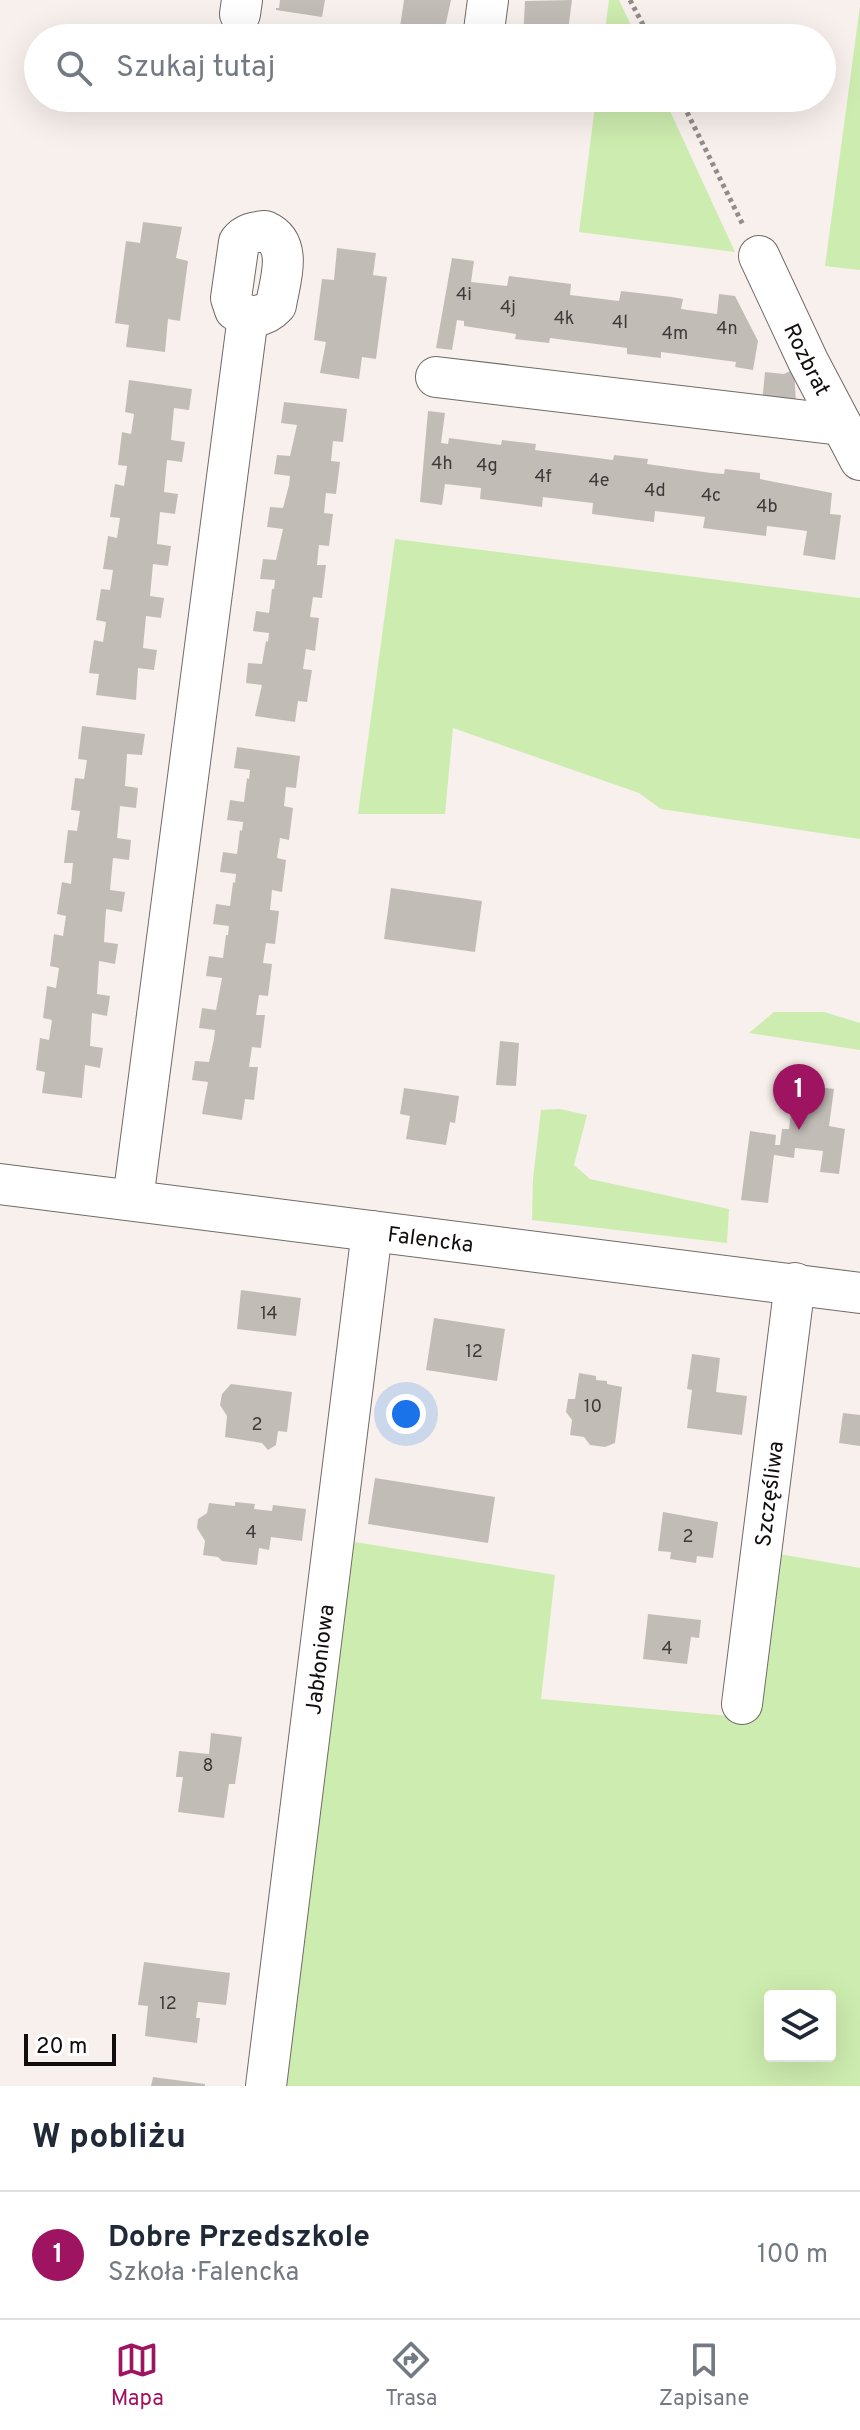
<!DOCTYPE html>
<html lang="pl">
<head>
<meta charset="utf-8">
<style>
	:root { --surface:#fff; --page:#f6f6f7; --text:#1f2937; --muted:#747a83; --line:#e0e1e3; --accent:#9f1460 }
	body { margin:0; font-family:Overpass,sans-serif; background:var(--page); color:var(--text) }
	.controls { position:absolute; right:24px; bottom:24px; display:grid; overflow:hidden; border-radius:8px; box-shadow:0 8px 32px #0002 }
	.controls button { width:72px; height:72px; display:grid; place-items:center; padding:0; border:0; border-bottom:2px solid var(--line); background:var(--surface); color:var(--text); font:40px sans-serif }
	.scale { position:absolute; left:24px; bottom:20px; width:92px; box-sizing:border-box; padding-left:8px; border:4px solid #110e0d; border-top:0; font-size:22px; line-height:28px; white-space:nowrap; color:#110e0d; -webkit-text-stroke:6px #fff; paint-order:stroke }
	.you { position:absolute; left:406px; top:1414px; width:28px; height:28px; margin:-20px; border:6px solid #fff; border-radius:50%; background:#1a73e8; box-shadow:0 0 0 12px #1a73e833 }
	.badge { display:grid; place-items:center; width:52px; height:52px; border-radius:50%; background:var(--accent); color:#fff; font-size:26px; font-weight:700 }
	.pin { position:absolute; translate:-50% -66px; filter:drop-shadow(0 2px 4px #0008) }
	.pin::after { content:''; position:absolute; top:42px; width:28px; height:24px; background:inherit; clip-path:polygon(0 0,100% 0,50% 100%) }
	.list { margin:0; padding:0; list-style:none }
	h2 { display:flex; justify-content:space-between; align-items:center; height:104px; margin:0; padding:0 32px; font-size:34px }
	h2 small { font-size:26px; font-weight:400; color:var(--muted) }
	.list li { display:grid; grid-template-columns:52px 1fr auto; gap:24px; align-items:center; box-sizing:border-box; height:128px; padding:0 32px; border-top:2px solid var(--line) }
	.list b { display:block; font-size:30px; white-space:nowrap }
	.list p { margin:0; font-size:26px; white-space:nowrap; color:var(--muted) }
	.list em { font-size:26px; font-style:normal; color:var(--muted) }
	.icon { flex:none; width:44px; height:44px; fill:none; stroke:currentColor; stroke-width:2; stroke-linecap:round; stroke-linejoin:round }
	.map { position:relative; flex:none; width:860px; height:2086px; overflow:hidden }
	.search { position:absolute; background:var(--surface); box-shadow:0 8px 32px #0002; left:24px; right:24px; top:24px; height:88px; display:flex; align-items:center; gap:20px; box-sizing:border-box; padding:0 28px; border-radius:44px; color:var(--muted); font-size:30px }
	.sheet { height:232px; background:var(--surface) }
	nav { display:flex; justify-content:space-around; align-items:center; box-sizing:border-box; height:112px; border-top:2px solid var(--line); background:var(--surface); font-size:22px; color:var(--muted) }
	nav a { display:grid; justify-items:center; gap:4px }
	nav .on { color:var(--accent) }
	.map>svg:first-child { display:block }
	.green { fill:#cdecaf; fill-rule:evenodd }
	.building { fill:#c2bcb7 }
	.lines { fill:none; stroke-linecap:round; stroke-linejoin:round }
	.minor-casing { stroke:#716a67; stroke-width:42 }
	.path { stroke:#918c89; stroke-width:5; stroke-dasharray:4 4; stroke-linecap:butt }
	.minor { stroke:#fff; stroke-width:40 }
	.labels { text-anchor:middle; stroke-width:6; stroke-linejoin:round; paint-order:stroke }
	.number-label { font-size:18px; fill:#3d3a38 }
	.street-label { font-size:22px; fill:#110e0d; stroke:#fff }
</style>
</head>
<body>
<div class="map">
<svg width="860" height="2086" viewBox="0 0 860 2086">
	<rect width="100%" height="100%" fill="#f8f0ec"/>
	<path class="green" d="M609,0H619L637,38H604Z
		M860,6V270L825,266Z
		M596,98H664L735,252L579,232Z
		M395,539L860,598V839L661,809L639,793L453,728L445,814H358Z
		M774,1012H824L860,1023V1050L749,1033Z
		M560,1109L587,1115L574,1165L590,1179L729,1209L727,1243L532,1220L533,1179L541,1110Z
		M349,1541L555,1575L541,1699L752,1718L773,1553L860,1568V2086H280ZM770,1996H830V2056H770Z"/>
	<path class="building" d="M280,0H325L322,17L276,10V8H279Z
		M404,0H451L444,32L400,27Z
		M572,0L567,38H523L525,1Z
		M143,222L182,227L176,258L188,261L180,321L168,319L165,352L126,347L129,325L115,323L126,241L140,243Z
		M337,248L376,253L373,275L387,277L376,359L362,357L359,379L320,373L326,342L314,340L322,279L334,280Z
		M452,258L474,261L471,282L507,286L509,276L571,284L570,295L619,301L621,291L672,297L683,299L681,309L717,314L719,294L735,296L758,341L753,370L735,367L736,362L661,352V358L627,354V348L550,338L549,343L515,339L516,334L464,326V321L457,320L452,350L436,348Z
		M794,369L796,403H762L765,372L784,374Z
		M129,380L192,389L189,410L174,408L171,440L185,442L182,462L167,460L164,492L178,494L175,514L160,512L157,544L171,546L168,566L153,564L150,596L164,598L161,618L146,616L143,648L157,650L154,670L138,668L136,700L96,695L99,674L89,673L94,640L103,642L106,622L96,620L101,589L110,590L113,570L103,569L108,536L117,538L120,518L110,517L115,484L124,486L127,466L118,465L122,432L131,434L134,414L125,412Z
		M284,402L347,409L343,442L333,441L331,461L340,462L336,494L326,493L324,513L333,514L329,546L319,545L317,565H326L322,598L313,597L310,617L319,618L315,651L306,649L303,669L312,670L307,702L298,701L295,722L255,716L262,685L246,683L248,663L262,664L266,641L268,642L269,633L253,631L256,611L269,613L272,589H274L275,580L260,579L263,559L276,560L283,529L267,527L270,507L283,508L289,485L290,476L274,474L277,455L290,456L297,425L281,423Z
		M428,411L445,413L441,443L448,444L449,438L501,445L502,440L536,444L535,450L613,460L614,455L648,459L647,464L711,473L724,474L725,469L760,473V479L832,493L830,514L841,515L835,560L803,555L807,531L792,529L767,526L766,536L703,528L705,517L655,511L654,522L592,514L593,503L567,500L543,497L542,507L480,499L481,488L445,484L442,505L420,502Z
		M82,726L145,734L142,755L127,754L125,786L138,788L136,808L120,806L117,838L131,840L129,860L113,858L110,890L125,892L122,912L106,909L104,942L118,944L115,964L99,961L97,994L110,996L107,1016L92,1013L90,1046L103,1048L100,1068L85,1065L82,1098L42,1093L45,1072L36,1070L40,1038L49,1040L52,1020L43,1018L47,986L56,988L59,968L50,966L54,934L63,936L66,916L57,914L62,882L71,884L73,863H64L68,830L77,831L80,811L71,810L75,778L84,779L87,760L78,759Z
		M237,747L300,756L296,788L286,787L284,806L293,808L289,840L280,838L277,858L286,860L282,892L272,890L270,910L279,911L275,944L266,943L263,963L272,964L268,996L259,995L256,1015H265L261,1048L252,1047L249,1067H258L254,1100L245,1099L242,1120L202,1114L208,1082L192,1080L195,1061L209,1062L214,1039L215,1030L199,1028L202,1008L216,1010L222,978L206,976L209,956L223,958L226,935H228L229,926L213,924L216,904L230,906L233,882L235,883L236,874L220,872L223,852L237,854L240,830L242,831L243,822L227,820L230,800L244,802L247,778L249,779L250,770L234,768Z
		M391,888L482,901L475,952L384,939Z
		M500,1041L519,1043L516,1086L496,1085Z
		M795,1084L834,1089L829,1126L845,1129L839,1174L820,1172L823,1151L795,1148L794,1158L774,1155L768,1203L741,1200L750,1131L776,1135L775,1145H780L782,1129H789Z
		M404,1088L459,1096L455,1123L450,1122L446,1145L406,1139L410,1116L400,1114Z
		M241,1290L301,1298L296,1336L237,1329Z
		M434,1318L505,1329L497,1381L426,1370Z
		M692,1354L720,1358L716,1392L747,1396L742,1435L687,1428L692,1390L687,1389Z
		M579,1373L596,1376V1380L607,1381V1384L622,1387L615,1443L605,1447L590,1445L584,1437L570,1435L572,1420L566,1412L568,1399H575Z
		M231,1384L292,1392L287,1432L278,1431L276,1445L268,1450L262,1443L225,1437L227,1416L220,1405L222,1394Z
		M843,1413L860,1415V1446L839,1443Z
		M375,1478L495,1497L488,1543L368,1524Z
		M235,1502L255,1504L254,1509L272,1511L273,1505L306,1509L302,1541L271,1537L269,1550L259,1548L257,1565L222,1561L218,1557L203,1555L205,1541L197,1528L198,1519L207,1513L209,1503L235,1506Z
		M663,1512L718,1522L713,1558L697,1556L696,1563L670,1559L671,1552L658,1551Z
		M648,1614L701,1620L699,1638L691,1637L687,1664L643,1659Z
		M211,1733L242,1737L235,1784H229L224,1818L178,1812L183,1777H176L179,1751L209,1754Z
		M144,1962L230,1973L226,2005L198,2002L196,2018H200L197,2043L145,2036L148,2006L138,2005Z
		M153,2077L205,2084V2086H151Z"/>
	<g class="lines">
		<defs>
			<g id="minor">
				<path d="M240,14L242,0"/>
				<path d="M483,38L488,0"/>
				<path d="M265,231C294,244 280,280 276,305C264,318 250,319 235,310L231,298L239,242C246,233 254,232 265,231Z"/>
				<path id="s1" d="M759,256L808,361L860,460"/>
				<path d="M436,377L841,425"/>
				<path id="s2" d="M0,1184L860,1293"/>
				<path d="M133,1200L248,316"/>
				<path id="s3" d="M742,1704L795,1283"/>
				<path id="s4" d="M266,2086L372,1231"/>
			</g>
		</defs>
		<use href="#minor" class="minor-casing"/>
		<path class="path" d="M630,0L650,38
			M680,98L744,227"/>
		<use href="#minor" class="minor"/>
	</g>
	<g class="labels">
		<g class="number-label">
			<text x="464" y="300">4i</text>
			<text x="508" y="313">4j</text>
			<text x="564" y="324">4k</text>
			<text x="620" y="328">4l</text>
			<text x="727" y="334">4n</text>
			<text x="675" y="339">4m</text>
			<text x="442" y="469">4h</text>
			<text x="487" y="471">4g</text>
			<text x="543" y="482">4f</text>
			<text x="599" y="486">4e</text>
			<text x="655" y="496">4d</text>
			<text x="711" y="501">4c</text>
			<text x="767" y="512">4b</text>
			<text x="269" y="1319">14</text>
			<text x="474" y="1357">12</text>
			<text x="593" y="1412">10</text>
			<text x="257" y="1430">2</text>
			<text x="251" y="1538">4</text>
			<text x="688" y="1542">2</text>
			<text x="667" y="1654">4</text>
			<text x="208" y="1771">8</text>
			<text x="168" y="2009">12</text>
		</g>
		<g class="street-label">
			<text dy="8" stroke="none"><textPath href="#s1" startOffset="114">Rozbrat</textPath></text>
			<text dy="8" stroke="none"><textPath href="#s2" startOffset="434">Falencka</textPath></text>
			<text dy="8" stroke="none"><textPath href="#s3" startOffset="212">Szczęśliwa</textPath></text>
			<text dy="8" stroke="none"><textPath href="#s4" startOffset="430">Jabłoniowa</textPath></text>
		</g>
	</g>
</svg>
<div class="controls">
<button><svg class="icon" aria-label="layers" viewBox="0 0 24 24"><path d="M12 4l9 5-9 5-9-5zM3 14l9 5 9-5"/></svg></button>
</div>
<div class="scale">20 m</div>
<div class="you"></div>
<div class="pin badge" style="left:799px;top:1130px">1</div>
<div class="search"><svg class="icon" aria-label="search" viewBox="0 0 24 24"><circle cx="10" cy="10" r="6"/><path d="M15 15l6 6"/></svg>Szukaj tutaj</div>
</div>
<section class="sheet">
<h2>W pobliżu<small></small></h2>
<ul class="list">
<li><span class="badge">1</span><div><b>Dobre Przedszkole</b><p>Szkoła · Falencka</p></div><em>100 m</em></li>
</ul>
</section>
<nav>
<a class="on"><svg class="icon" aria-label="map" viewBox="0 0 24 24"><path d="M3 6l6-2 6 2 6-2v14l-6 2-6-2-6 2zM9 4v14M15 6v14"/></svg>Mapa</a>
<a><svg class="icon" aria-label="directions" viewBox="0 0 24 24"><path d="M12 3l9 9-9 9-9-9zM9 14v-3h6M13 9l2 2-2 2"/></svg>Trasa</a>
<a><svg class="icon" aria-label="saved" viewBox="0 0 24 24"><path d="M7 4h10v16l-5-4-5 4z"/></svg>Zapisane</a>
</nav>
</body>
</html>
